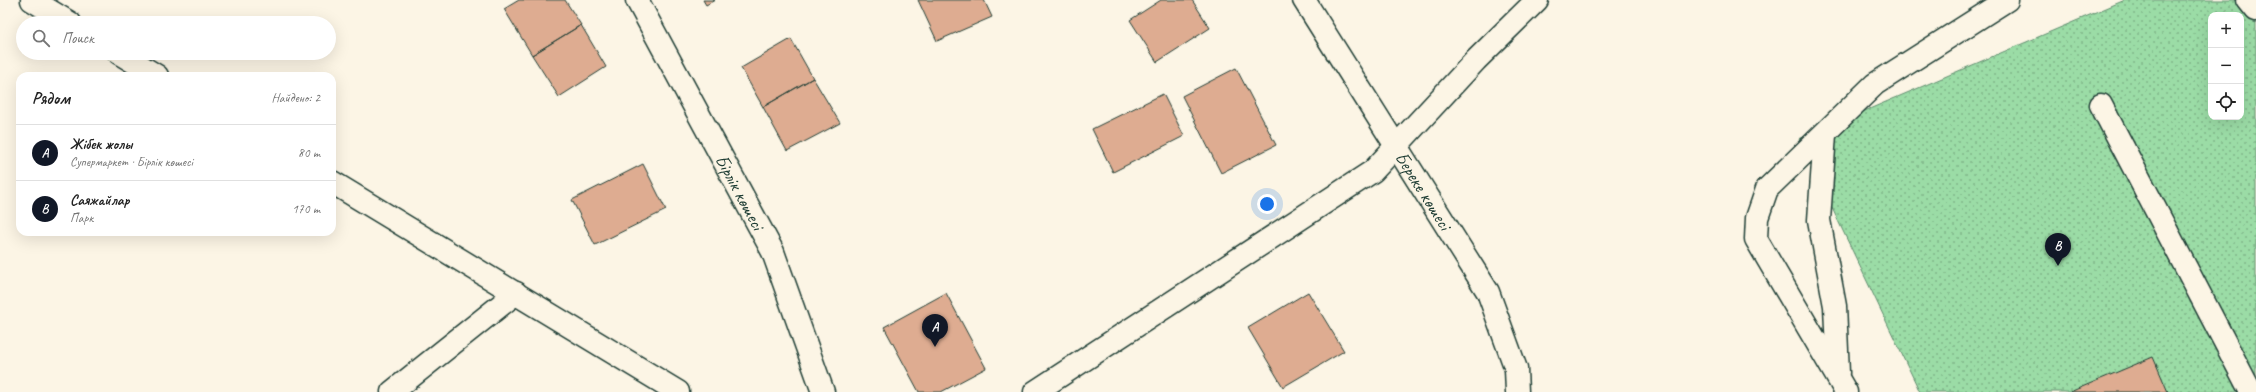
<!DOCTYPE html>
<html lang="ru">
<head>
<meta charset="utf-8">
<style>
	:root { --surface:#fff; --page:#f2f2f2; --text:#222; --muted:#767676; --line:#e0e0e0; --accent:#111827 }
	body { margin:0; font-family:Caveat,sans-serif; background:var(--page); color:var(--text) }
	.controls { position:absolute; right:12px; top:12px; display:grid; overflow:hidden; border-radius:8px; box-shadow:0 4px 16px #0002 }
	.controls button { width:36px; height:36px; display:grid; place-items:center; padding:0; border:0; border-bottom:1px solid var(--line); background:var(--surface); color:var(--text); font:20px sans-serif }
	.you { position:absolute; left:1267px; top:204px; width:14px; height:14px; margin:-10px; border:3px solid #fff; border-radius:50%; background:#1a73e8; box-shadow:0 0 0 6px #1a73e833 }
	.badge { display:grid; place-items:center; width:26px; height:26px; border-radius:50%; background:var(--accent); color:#fff; font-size:13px; font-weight:700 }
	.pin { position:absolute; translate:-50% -33px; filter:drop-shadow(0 1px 2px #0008) }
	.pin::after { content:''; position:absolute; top:21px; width:14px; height:12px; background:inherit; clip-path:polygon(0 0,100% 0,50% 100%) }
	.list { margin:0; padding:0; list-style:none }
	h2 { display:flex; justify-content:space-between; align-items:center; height:52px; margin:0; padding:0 16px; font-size:17px }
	h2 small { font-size:13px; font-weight:400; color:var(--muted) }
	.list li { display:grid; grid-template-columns:26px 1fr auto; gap:12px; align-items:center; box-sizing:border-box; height:56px; padding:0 16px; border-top:1px solid var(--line) }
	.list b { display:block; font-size:15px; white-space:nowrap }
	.list p { margin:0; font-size:13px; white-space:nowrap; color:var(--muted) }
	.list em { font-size:13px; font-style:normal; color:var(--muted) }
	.icon { flex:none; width:22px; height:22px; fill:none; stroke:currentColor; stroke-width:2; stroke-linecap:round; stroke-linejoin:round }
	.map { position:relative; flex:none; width:2256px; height:392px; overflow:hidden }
	.search { position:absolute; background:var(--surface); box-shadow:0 4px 16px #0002; left:16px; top:16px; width:320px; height:44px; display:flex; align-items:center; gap:10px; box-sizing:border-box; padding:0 14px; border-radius:22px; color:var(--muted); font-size:15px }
	.panel { position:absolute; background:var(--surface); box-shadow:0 4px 16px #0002; left:16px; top:72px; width:320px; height:164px; border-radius:12px }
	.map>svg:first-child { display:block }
	.park { fill:url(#park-dots); stroke:#5d8c6d; fill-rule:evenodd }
	.building { fill:#deac91; stroke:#1f3d34 }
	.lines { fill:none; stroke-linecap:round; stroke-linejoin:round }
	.minor-casing { stroke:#1f3d34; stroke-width:25 }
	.major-casing { stroke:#1f3d34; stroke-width:25 }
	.minor { stroke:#fcf5e5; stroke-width:22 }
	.major { stroke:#fcf5e5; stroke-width:22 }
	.labels { text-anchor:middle; stroke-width:3.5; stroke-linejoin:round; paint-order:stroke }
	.street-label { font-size:19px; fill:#1f3d34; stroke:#fcf5e5 }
</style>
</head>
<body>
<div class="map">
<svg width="2256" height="392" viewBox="0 0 2256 392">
	<defs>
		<pattern id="park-dots" width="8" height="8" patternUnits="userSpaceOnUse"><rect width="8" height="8" fill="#9bdca6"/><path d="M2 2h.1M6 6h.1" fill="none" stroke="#7eb488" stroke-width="1.8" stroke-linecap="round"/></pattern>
	</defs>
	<rect width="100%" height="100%" fill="#fcf5e5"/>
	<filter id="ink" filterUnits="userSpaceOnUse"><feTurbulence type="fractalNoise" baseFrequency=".025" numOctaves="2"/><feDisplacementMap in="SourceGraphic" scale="8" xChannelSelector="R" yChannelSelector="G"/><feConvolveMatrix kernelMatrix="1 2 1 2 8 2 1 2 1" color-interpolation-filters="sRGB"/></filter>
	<g filter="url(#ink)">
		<path class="park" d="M2125,0H2256V392H1920L1799,139ZM2211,15H2241V117H2211Z"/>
		<path class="building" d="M519,0H565L581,25L532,55L504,9Z
			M703,0H715L706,5Z
			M918,0H984L992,17L937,41Z
			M1161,0H1192L1210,28L1157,62L1130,20Z
			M581,25L606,67L559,97L532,55Z
			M791,39L813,78L763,107L741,68Z
			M1236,68L1276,145L1221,173L1182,96Z
			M813,78L840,123L787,151L763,107Z
			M1163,94L1184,136L1113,172L1092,129Z
			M643,164L666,210L595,245L572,200Z
			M1308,292L1344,351L1283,387L1248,328Z
			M946,293L986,368L941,392H919L884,327Z
			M2153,357L2168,392H2070Z"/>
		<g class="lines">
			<defs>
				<g id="minor">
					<path id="s1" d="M637,0L773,252L823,392"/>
					<path id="s2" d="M1304,0L1488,292L1516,369L1517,392"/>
					<path d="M2248,0L2256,10"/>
					<path d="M2101,105L2251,392"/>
					<path d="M1825,134L1819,220L1835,306L1838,373"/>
					<path d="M392,392L516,293"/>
					<path d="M1035,392L1373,171L1476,60L1537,0"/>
					<path d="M1846,392L1756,239L1757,218L1767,189L1875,84L2007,0"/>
				</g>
				<path id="major" d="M32,0L70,23
					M119,53L157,76
					M332,182L678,392"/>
			</defs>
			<use href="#minor" class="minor-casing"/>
			<use href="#major" class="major-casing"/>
			<use href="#minor" class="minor"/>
			<use href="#major" class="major"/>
		</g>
	</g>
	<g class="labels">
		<g class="street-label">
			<text dy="7" stroke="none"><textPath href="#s2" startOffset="225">Береке көшесі</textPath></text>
			<text dy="7" stroke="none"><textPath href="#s1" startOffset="218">Бірлік көшесі</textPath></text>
		</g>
	</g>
</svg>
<div class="controls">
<button>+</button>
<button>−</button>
<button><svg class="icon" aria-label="locate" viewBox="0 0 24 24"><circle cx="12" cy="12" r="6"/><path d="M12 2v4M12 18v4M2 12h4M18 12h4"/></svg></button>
</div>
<div class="you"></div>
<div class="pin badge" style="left:935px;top:347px">A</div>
<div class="pin badge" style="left:2058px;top:266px">B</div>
<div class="search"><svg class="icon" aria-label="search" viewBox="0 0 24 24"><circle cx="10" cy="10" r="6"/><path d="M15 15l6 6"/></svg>Поиск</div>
<section class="panel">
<h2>Рядом<small>Найдено: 2</small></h2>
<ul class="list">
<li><span class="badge">A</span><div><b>Жібек жолы</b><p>Супермаркет · Бірлік көшесі</p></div><em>80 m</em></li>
<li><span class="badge">B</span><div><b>Саяжайлар</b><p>Парк</p></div><em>170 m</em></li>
</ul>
</section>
</div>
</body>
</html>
